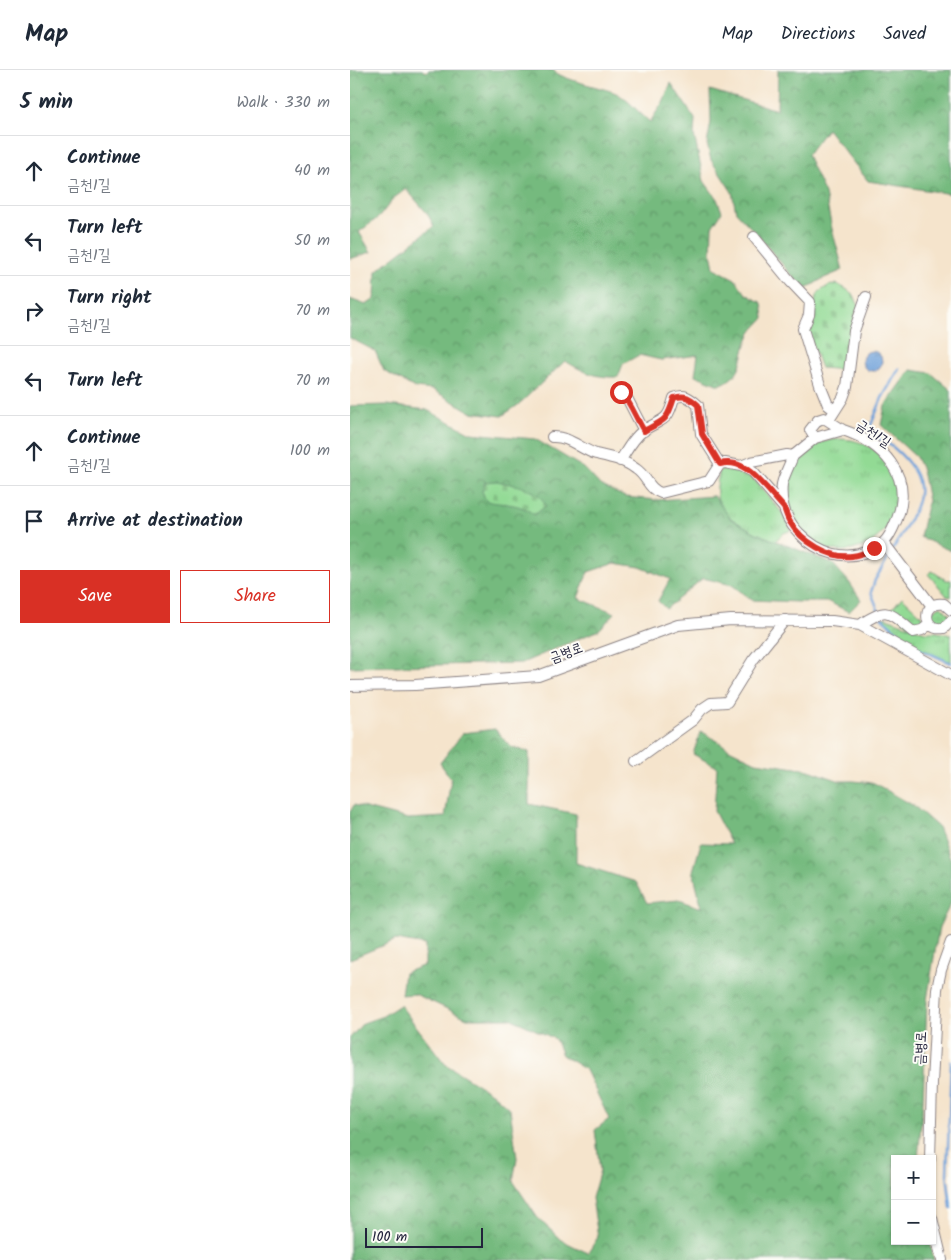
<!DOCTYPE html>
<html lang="en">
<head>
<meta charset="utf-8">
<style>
	:root { --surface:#fff; --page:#f2f2f3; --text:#1f2937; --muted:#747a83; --line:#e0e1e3; --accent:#d93025 }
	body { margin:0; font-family:Kalam,"Poor Story",sans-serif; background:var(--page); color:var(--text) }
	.controls { position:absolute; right:15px; bottom:15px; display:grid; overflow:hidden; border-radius:0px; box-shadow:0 1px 4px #0004 }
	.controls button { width:45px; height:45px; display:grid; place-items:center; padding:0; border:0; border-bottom:1px solid var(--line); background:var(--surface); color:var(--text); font:25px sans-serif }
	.scale { position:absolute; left:15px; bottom:12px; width:118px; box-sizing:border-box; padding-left:5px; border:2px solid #22223b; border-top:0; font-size:14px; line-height:18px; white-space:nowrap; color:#22223b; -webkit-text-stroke:4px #fdfcf7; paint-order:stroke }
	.stop { position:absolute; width:15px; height:15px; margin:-11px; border:4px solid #d93025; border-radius:50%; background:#fff }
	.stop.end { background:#d93025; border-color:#fff; box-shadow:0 1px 5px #0008 }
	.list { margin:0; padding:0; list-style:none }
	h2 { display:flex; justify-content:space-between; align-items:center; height:65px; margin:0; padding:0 20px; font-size:21px }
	h2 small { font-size:16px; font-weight:400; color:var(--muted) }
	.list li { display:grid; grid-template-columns:32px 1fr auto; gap:15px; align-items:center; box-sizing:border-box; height:70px; padding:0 20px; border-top:1px solid var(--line) }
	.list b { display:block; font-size:19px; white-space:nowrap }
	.list p { margin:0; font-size:16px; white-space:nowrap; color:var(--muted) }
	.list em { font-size:16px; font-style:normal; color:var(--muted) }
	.actions { display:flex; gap:10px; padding:15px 20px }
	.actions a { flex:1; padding:11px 0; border:1px solid var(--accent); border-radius:0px; text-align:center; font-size:18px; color:var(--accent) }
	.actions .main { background:var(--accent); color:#fff }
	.icon { flex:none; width:28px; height:28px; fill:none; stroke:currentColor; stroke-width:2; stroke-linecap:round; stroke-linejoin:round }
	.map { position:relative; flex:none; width:601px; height:1190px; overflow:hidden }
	header { display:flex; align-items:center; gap:30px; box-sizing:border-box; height:70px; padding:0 25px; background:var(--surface); border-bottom:1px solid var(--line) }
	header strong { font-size:24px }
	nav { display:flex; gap:28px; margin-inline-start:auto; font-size:18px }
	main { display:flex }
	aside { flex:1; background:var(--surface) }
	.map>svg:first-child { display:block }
	.grass { fill:url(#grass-tufts); stroke:#5a7e68 }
	.forest { fill:url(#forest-crowns); stroke:#4c6e5c }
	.cemetery { fill:url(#cemetery-stones); stroke:#5a7e68 }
	.water { fill:url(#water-ripples); stroke:#48618a }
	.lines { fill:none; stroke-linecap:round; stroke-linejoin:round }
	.stream { stroke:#6ea0d9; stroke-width:2.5 }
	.minor-casing { stroke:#8c8384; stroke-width:12 }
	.minor { stroke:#fff; stroke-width:10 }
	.route { stroke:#d93025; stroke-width:6 }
	.labels { text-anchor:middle; stroke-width:4; stroke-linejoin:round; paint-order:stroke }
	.street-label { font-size:14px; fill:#22223b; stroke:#fdfcf7 }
</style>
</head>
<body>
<header>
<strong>Map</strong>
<nav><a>Map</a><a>Directions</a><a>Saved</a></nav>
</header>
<main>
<aside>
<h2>5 min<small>Walk · 330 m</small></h2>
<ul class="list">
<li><svg class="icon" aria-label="ahead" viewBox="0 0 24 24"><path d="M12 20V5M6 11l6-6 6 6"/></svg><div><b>Continue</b><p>금천1길</p></div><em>40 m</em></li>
<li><svg class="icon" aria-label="left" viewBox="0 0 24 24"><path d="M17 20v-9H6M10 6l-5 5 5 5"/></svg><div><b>Turn left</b><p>금천1길</p></div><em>50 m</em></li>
<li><svg class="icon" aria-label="right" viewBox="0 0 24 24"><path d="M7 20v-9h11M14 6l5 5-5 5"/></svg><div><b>Turn right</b><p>금천1길</p></div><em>70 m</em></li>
<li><svg class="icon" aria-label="left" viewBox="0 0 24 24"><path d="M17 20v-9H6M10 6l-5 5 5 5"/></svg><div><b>Turn left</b></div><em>70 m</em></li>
<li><svg class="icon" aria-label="ahead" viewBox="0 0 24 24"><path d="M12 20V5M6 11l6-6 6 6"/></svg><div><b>Continue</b><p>금천1길</p></div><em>100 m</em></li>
<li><svg class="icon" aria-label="arrive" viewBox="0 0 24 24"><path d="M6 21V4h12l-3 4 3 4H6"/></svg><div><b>Arrive at destination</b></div></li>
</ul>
<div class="actions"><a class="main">Save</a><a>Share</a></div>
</aside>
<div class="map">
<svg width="601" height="1190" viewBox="0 0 601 1190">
	<defs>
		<pattern id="grass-tufts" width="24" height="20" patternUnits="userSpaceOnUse" patternTransform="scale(1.25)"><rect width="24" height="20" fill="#92da94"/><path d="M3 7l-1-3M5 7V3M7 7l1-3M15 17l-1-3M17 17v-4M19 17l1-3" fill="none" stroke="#7ebb80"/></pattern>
		<pattern id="forest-crowns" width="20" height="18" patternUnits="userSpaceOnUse" patternTransform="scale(1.25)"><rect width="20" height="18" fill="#75ba7e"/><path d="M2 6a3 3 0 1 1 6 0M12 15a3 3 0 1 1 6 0" fill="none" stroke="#609768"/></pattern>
		<pattern id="cemetery-stones" width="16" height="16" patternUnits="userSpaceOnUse" patternTransform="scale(1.25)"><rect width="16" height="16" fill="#92da94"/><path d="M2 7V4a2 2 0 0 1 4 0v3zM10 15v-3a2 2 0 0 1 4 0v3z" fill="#7ebb80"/></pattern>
		<pattern id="water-ripples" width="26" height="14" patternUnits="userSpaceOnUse" patternTransform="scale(1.25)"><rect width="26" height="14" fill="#6ea0d9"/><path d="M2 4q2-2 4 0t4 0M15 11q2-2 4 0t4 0" fill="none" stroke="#5a82b1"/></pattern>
	</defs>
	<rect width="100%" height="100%" fill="#fdfcf7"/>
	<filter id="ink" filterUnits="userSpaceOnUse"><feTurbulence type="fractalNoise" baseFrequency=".02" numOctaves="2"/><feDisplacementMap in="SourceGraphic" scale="10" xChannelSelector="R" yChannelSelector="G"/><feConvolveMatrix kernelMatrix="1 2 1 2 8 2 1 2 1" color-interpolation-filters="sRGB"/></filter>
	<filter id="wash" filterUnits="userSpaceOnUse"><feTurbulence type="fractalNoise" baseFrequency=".0096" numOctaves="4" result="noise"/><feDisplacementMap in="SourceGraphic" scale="20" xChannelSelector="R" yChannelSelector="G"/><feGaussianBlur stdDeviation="1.12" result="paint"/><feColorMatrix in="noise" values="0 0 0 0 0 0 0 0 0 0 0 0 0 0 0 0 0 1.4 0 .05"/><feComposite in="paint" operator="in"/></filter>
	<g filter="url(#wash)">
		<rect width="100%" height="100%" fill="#f5e4cc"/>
		<path class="grass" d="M435 425a56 56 0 1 1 112 0a56 56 0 1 1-112 0Z
			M377,398L398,402L433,444L442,460L434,463L425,471C408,464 373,450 368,431C365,421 368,408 370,399Z
			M582,501L596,510H601V527L597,526L578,504Z
			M552,527L574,548V553L564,559L541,540Z
			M591,536L599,544L598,551L587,555L580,546V542Z
			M534,547L575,562H587L601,565V592L565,576L533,549Z"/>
		<path class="forest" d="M0,0H72L75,2L80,0H203C211,10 252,17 266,23C278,29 289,43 300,52L313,32L321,13L345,49L344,65L354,111L367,129L372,142L362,157L361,183L364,198L385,209L396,224L412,233L414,248C410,253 404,258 401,263C389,283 397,305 369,315L345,305L348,285L311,290L289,285L273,294L268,307C245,308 234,302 215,291L168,335L152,346L121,342L83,320L65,318L34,301L25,281L0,268V229L16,235L25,229L26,201L84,156L77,143L56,119L44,128L29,147L9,162L21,182L0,189Z
			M428,0H601V124L518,111L477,59L457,85L475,124L482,159L493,200L472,209L456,219L445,209L403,160L386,142L382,122L361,90L357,74L361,52L360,20L427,40Z
			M561,300L581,303L601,320V481L570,467L578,431L572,400L566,387L531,355L535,336Z
			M37,335L77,340L121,363L185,369L234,398L250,415L275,427L306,430L364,426L381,449L408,464L482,493L499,512L511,530L499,542L479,532H447L402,530L382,515L353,508L316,539L308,531L320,509L290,497L265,493L238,502L228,528L265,543L249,560L172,593L0,597V336Z
			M145,659L161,677L179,682V734L226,744V793L286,812L297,833L329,830L352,838L343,801L351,773L381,774L364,741L367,697L343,684L351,661L381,680L406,692L459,700L490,711H503L524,713L564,736L588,757L601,790V833L589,857L577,930L573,1031L568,1089H545V1171H580L584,1190H0V968L13,953L33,946L50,935L95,994L143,1024L160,1039L167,1088L163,1111L187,1147L211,1170L238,1183L248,1167L242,1128L250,1100L245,1060L259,1049L236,1000L212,985L205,969L160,948H117L65,924L51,925L54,903L75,895V875L46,870L0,889V742L4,735L58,749L95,747L101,709L90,693L113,663Z"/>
		<path class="cemetery" d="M487,214L496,219L504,225L509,237L496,300L471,298L457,260L464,233L469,222L478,216Z
			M147,411C164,415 189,418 196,436L184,445C171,432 152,435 136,431L132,421L135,412Z"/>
		<path class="water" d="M512 291a10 10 0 1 1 20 0a10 10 0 1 1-20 0Z"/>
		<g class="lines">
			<path class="stream" d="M543,479C566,438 588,416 544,378C536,371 525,369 519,360L532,328L549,299
				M529,542L521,522L525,510L539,486
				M531,547L565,577L601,593
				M601,992L597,1104L601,1138"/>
		</g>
	</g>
	<g filter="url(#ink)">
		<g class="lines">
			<defs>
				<path id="minor" d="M404,167L440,211L460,232L459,245L453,259L470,315L478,335L485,340
					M271,322L278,330L294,361
					M479,350L493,328L497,317L504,261L516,227
					M202,367C219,366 230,379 246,384C259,387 275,390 286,399C297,406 298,419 311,423L359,411L370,394
					M443,386L465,368L493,360L474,348L468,350L460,360L465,368
					M270,391C277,380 284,367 294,360C315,347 317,353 324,328C335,323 340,328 348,335L351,364L370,394L375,393L391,396L401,392L437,385L443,386C440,394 434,405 432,414C430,433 436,450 449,463C468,483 495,492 521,480C525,478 531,476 534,472C540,467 544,456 547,449C564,405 532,373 493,360
					M391,396L403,402L434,438
					M534,473L582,536
					M601,540L594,534C572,530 571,562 594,558L601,551
					M510,555C539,535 539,543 563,562L572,560L580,554
					M0,616L65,615L188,606L328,555L381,550L482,551L510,555L601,605
					M286,691L343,650L352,639L361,633L377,632L403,590L435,550
					M580,1089L582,1013L587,919L591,900L601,872
					M582,1148L592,1190"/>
			</defs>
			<use href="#minor" class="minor-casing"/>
			<use href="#minor" class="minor"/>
		</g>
	</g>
	<g class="lines" filter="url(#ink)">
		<path class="route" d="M271,322C281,333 286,348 294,361C315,350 317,351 324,328C335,324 340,328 348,335L352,364L370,394C393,388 408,409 421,423C425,428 430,433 434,438C436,442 437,448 440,452C451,471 480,489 502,486C510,485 517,482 524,478"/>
	</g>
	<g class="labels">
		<g class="street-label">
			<text transform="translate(524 363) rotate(33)" y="5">금천1길</text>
			<text transform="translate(216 582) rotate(-20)" y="5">금병로</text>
			<text transform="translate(570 978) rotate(-87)" y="5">금병로</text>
		</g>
	</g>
</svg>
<div class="controls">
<button>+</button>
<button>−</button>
</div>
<div class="scale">100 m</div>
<div class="stop" style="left:271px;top:322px"></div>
<div class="stop end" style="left:524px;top:478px"></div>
</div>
</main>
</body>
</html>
